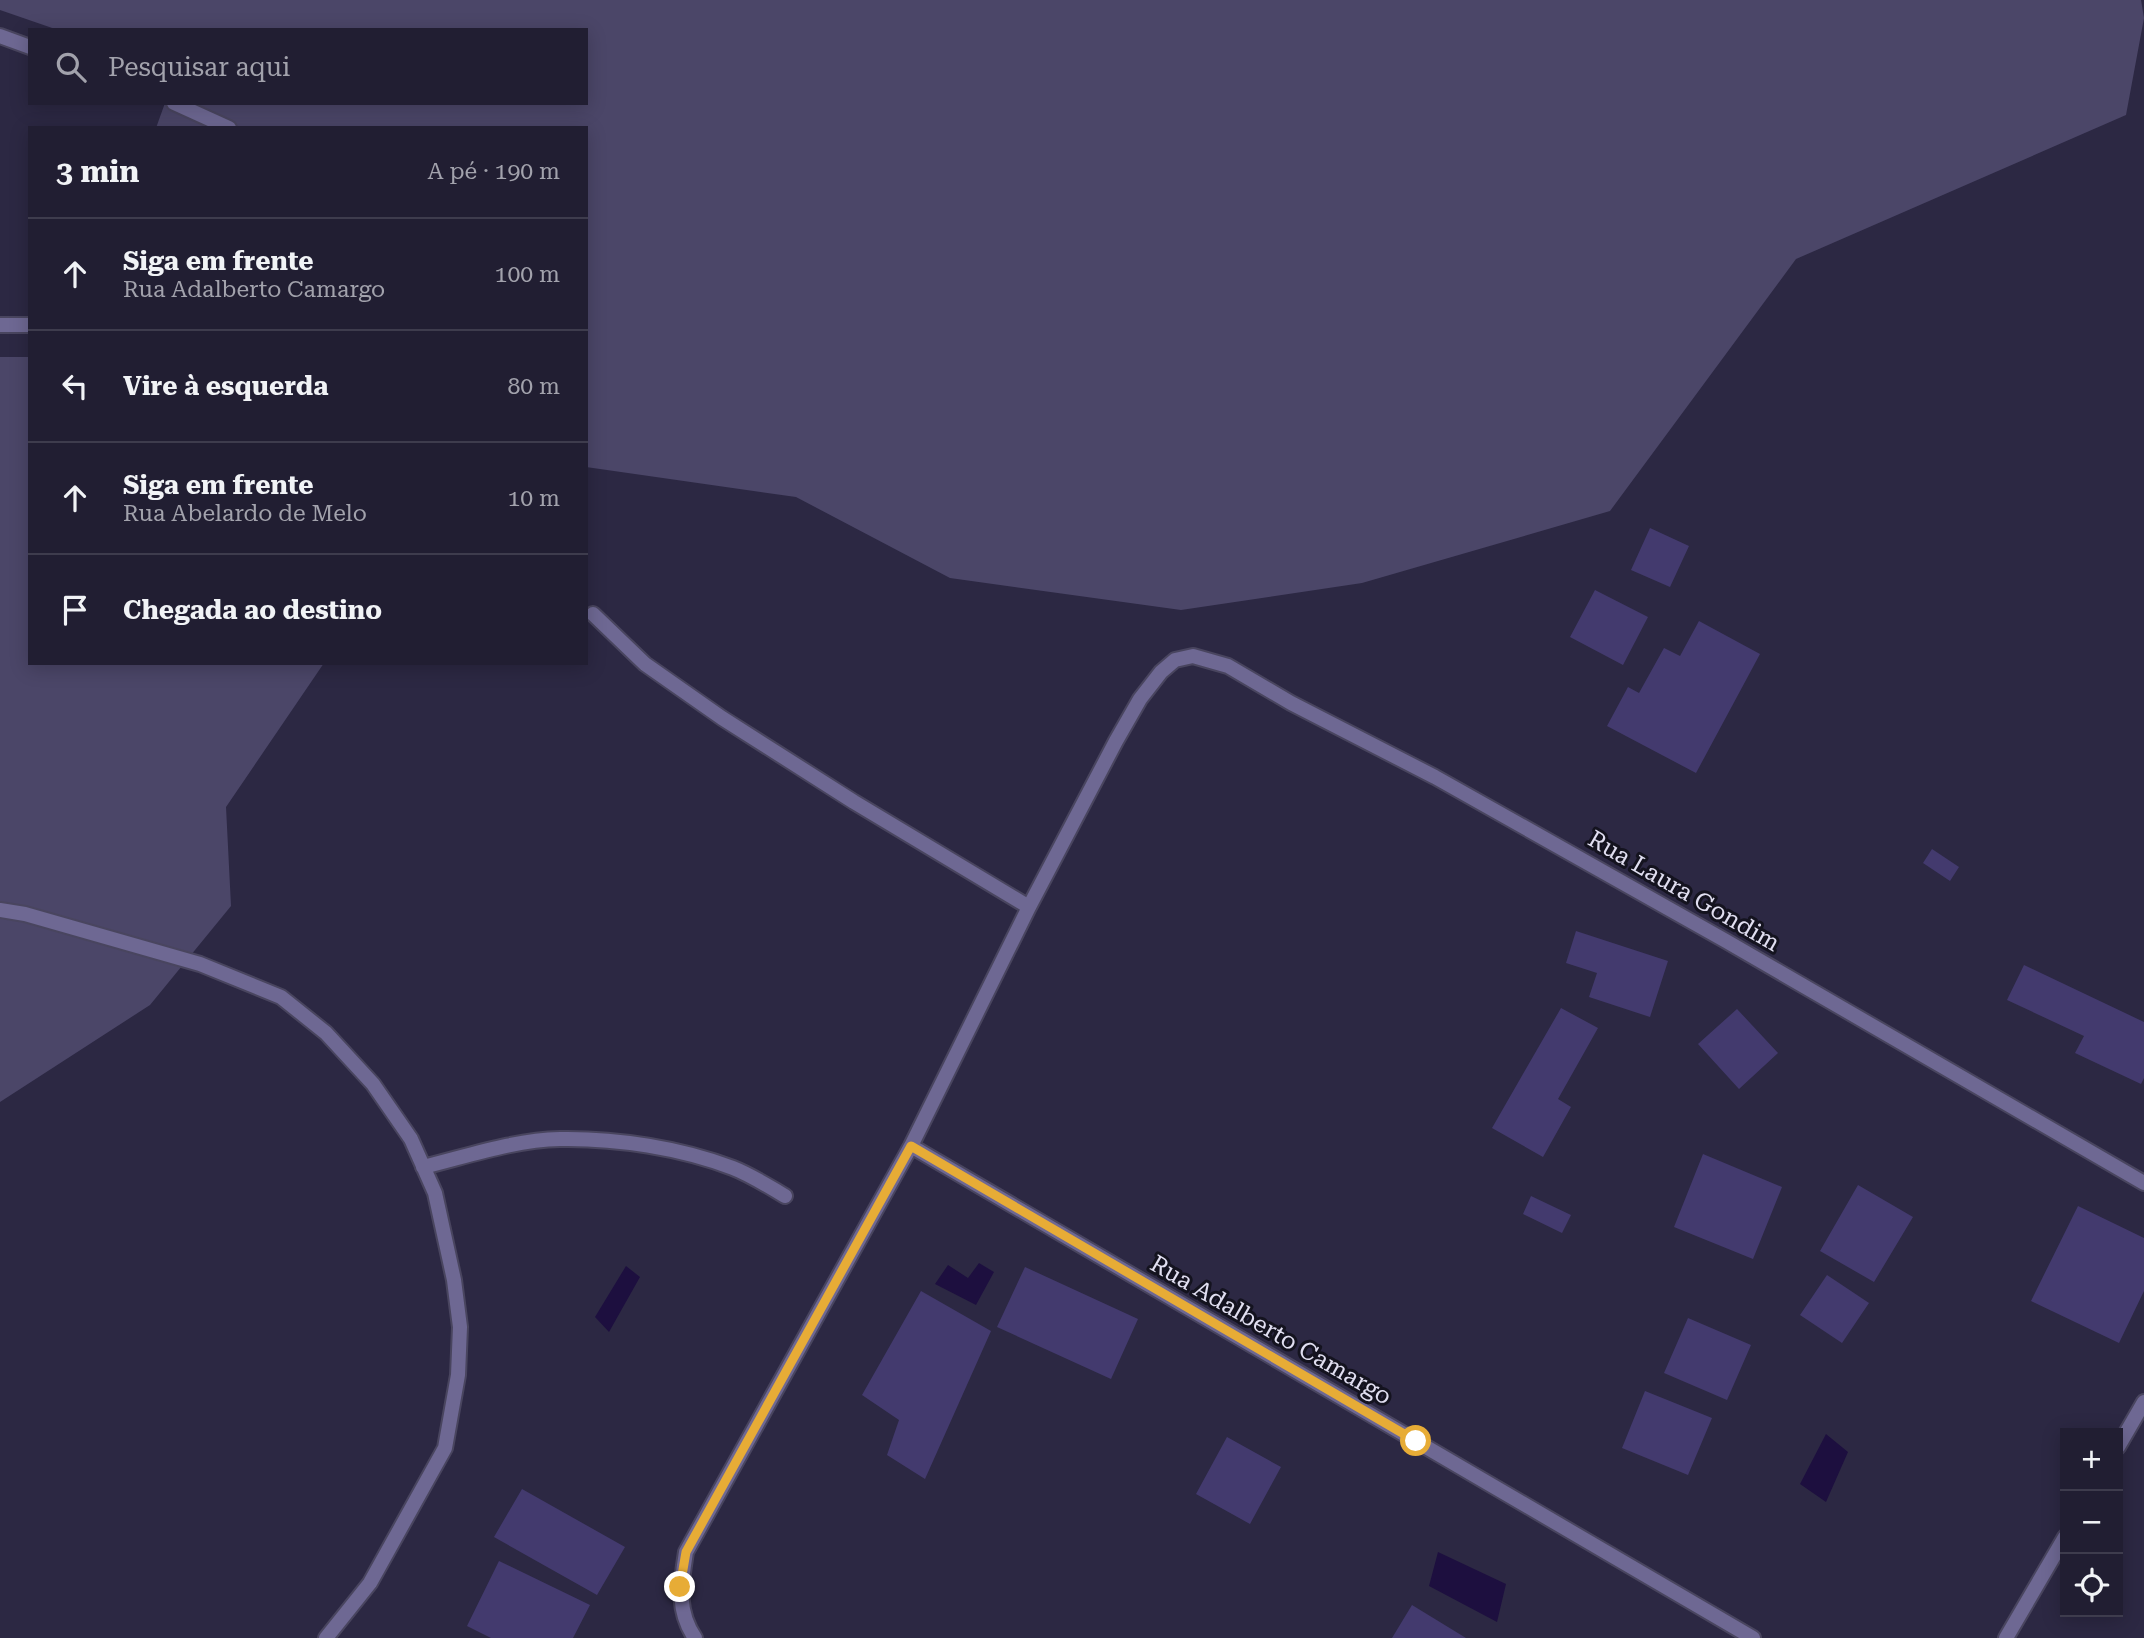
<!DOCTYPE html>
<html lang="pt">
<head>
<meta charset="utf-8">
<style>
	:root { --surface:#211e32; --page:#29273a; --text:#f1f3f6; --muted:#a2a2ac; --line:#3e3c4d }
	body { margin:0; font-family:"Roboto Serif",serif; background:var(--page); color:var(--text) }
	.controls { position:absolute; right:21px; bottom:21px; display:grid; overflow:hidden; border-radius:0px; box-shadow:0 4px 18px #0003 }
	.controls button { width:63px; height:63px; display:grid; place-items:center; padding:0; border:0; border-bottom:2px solid var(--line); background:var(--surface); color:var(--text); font:35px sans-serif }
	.stop { position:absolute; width:21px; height:21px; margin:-16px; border:5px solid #e7ac36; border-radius:50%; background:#fff }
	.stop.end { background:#e7ac36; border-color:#fff; box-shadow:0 2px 7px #0008 }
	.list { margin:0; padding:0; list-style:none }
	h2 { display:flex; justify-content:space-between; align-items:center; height:91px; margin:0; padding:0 28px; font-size:30px }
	h2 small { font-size:23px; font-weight:400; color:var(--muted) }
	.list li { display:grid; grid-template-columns:46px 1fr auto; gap:21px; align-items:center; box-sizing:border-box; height:112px; padding:0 28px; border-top:2px solid var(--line) }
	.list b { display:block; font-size:26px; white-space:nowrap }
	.list p { margin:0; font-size:23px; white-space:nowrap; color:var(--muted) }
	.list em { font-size:23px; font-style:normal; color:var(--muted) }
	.icon { flex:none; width:38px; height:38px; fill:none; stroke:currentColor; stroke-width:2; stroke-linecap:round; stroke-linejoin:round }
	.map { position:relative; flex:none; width:2144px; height:1638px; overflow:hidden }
	.search { position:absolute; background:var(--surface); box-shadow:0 4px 18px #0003; left:28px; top:28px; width:560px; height:77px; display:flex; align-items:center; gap:18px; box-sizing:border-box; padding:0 24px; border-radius:0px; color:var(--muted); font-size:26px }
	.panel { position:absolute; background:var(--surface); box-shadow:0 4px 18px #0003; left:28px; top:126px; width:560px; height:539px; border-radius:0px }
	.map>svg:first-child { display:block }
	.green { fill:#4b4668 }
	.water { fill:#1d0f3f }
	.building { fill:#433a6e }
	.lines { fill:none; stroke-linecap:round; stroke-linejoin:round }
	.minor-casing { stroke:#49455f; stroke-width:18 }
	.minor { stroke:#6e6893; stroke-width:14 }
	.route { stroke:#e7ac36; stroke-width:9 }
	.labels { text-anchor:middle; stroke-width:6; stroke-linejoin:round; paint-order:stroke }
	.street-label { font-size:24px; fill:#e1dff1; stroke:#14131f }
</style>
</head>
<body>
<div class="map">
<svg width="2144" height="1638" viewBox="0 0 2144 1638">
	<rect width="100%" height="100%" fill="#2c2843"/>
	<path class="green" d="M0,0H2141L2144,18L2126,115L1796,259L1610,511L1362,583L1181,610L950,578L796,497L586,467V128H156L165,103H586V30H58L0,10Z
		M0,357H30V663H324L226,807L231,906L150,1005L0,1102Z"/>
	<path class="water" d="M979,1263L994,1272L976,1305L935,1284L948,1265L968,1278Z
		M626,1266L640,1277L609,1332L595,1317Z
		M1826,1434L1848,1452L1826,1502L1800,1484Z
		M1438,1552L1506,1584L1497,1622L1429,1586Z"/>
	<path class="building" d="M1650,528L1689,546L1670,587L1631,570Z
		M1595,590L1648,617L1623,665L1570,637Z
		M1699,621L1760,654L1696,773L1607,726L1628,687L1639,693L1664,648L1680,656Z
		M1932,849L1959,867L1950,881L1923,863Z
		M1576,931L1668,961L1650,1017L1589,997L1597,973L1566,963Z
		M2024,965L2144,1022V1078L2141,1084L2075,1053L2084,1036L2007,1000Z
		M1561,1008L1598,1028L1558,1099L1571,1107L1543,1157L1492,1128Z
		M1737,1009L1778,1053L1739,1089L1698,1044Z
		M1703,1154L1782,1187L1753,1259L1674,1227Z
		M1858,1185L1913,1217L1874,1282L1820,1251Z
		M1531,1196L1571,1215L1562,1233L1523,1214Z
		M2078,1206L2144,1238V1291L2119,1343L2031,1301Z
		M1025,1267L1138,1319L1111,1379L997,1327Z
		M1827,1275L1869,1303L1842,1343L1800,1315Z
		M921,1291L991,1331L925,1479L887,1455L899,1420L862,1395Z
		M1688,1318L1751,1345L1727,1400L1664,1373Z
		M1645,1391L1712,1418L1688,1475L1622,1448Z
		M1227,1437L1281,1467L1250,1524L1196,1494Z
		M522,1489L625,1547L597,1595L494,1537Z
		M499,1561L590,1605L573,1638H491L467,1626Z
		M1412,1605L1466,1638H1392Z"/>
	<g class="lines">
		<defs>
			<path id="minor" d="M0,36L30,47
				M174,103L229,128
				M0,325H30
				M593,614L645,664L722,718L854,802L1029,907
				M0,910L25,914L200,964L281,997L326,1033L373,1084L411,1139L435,1193L454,1280L460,1327L458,1375L445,1448L370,1583L326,1638
				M911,1146L1753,1638
				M423,1167C468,1156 514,1140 560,1139C616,1138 681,1148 733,1168C751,1175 768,1186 785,1196
				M2118,1447L2144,1402
				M695,1638C676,1610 681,1584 686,1552L911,1146L1029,907L1116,741L1140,699L1161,672L1175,660L1193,656L1228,666L1291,703L1435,777L1726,941L2144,1183
				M2006,1638L2065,1537"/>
		</defs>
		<use href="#minor" class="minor-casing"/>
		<use href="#minor" class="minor"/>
	</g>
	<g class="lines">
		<path class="route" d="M680,1587L686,1552L911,1146L1416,1441"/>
	</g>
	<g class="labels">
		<g class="street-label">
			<text transform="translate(1684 891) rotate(30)" y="8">Rua Laura Gondim</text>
			<text transform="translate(1271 1330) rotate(30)" y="8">Rua Adalberto Camargo</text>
		</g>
	</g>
</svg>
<div class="controls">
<button>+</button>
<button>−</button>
<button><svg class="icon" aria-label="locate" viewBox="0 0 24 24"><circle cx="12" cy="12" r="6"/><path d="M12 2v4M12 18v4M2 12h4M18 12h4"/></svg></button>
</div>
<div class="stop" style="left:1416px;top:1441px"></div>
<div class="stop end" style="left:680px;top:1587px"></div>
<div class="search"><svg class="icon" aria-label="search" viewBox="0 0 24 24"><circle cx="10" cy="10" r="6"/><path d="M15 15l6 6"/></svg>Pesquisar aqui</div>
<section class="panel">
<h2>3 min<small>A pé · 190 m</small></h2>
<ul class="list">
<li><svg class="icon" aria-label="ahead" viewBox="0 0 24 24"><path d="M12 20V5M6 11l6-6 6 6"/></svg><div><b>Siga em frente</b><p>Rua Adalberto Camargo</p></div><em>100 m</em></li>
<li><svg class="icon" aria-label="left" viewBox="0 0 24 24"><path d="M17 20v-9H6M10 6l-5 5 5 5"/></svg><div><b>Vire à esquerda</b></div><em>80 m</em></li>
<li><svg class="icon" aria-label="ahead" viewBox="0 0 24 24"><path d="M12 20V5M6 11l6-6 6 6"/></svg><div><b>Siga em frente</b><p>Rua Abelardo de Melo</p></div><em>10 m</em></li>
<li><svg class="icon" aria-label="arrive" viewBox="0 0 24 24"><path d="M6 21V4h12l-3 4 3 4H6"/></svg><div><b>Chegada ao destino</b></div></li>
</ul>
</section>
</div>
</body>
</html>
